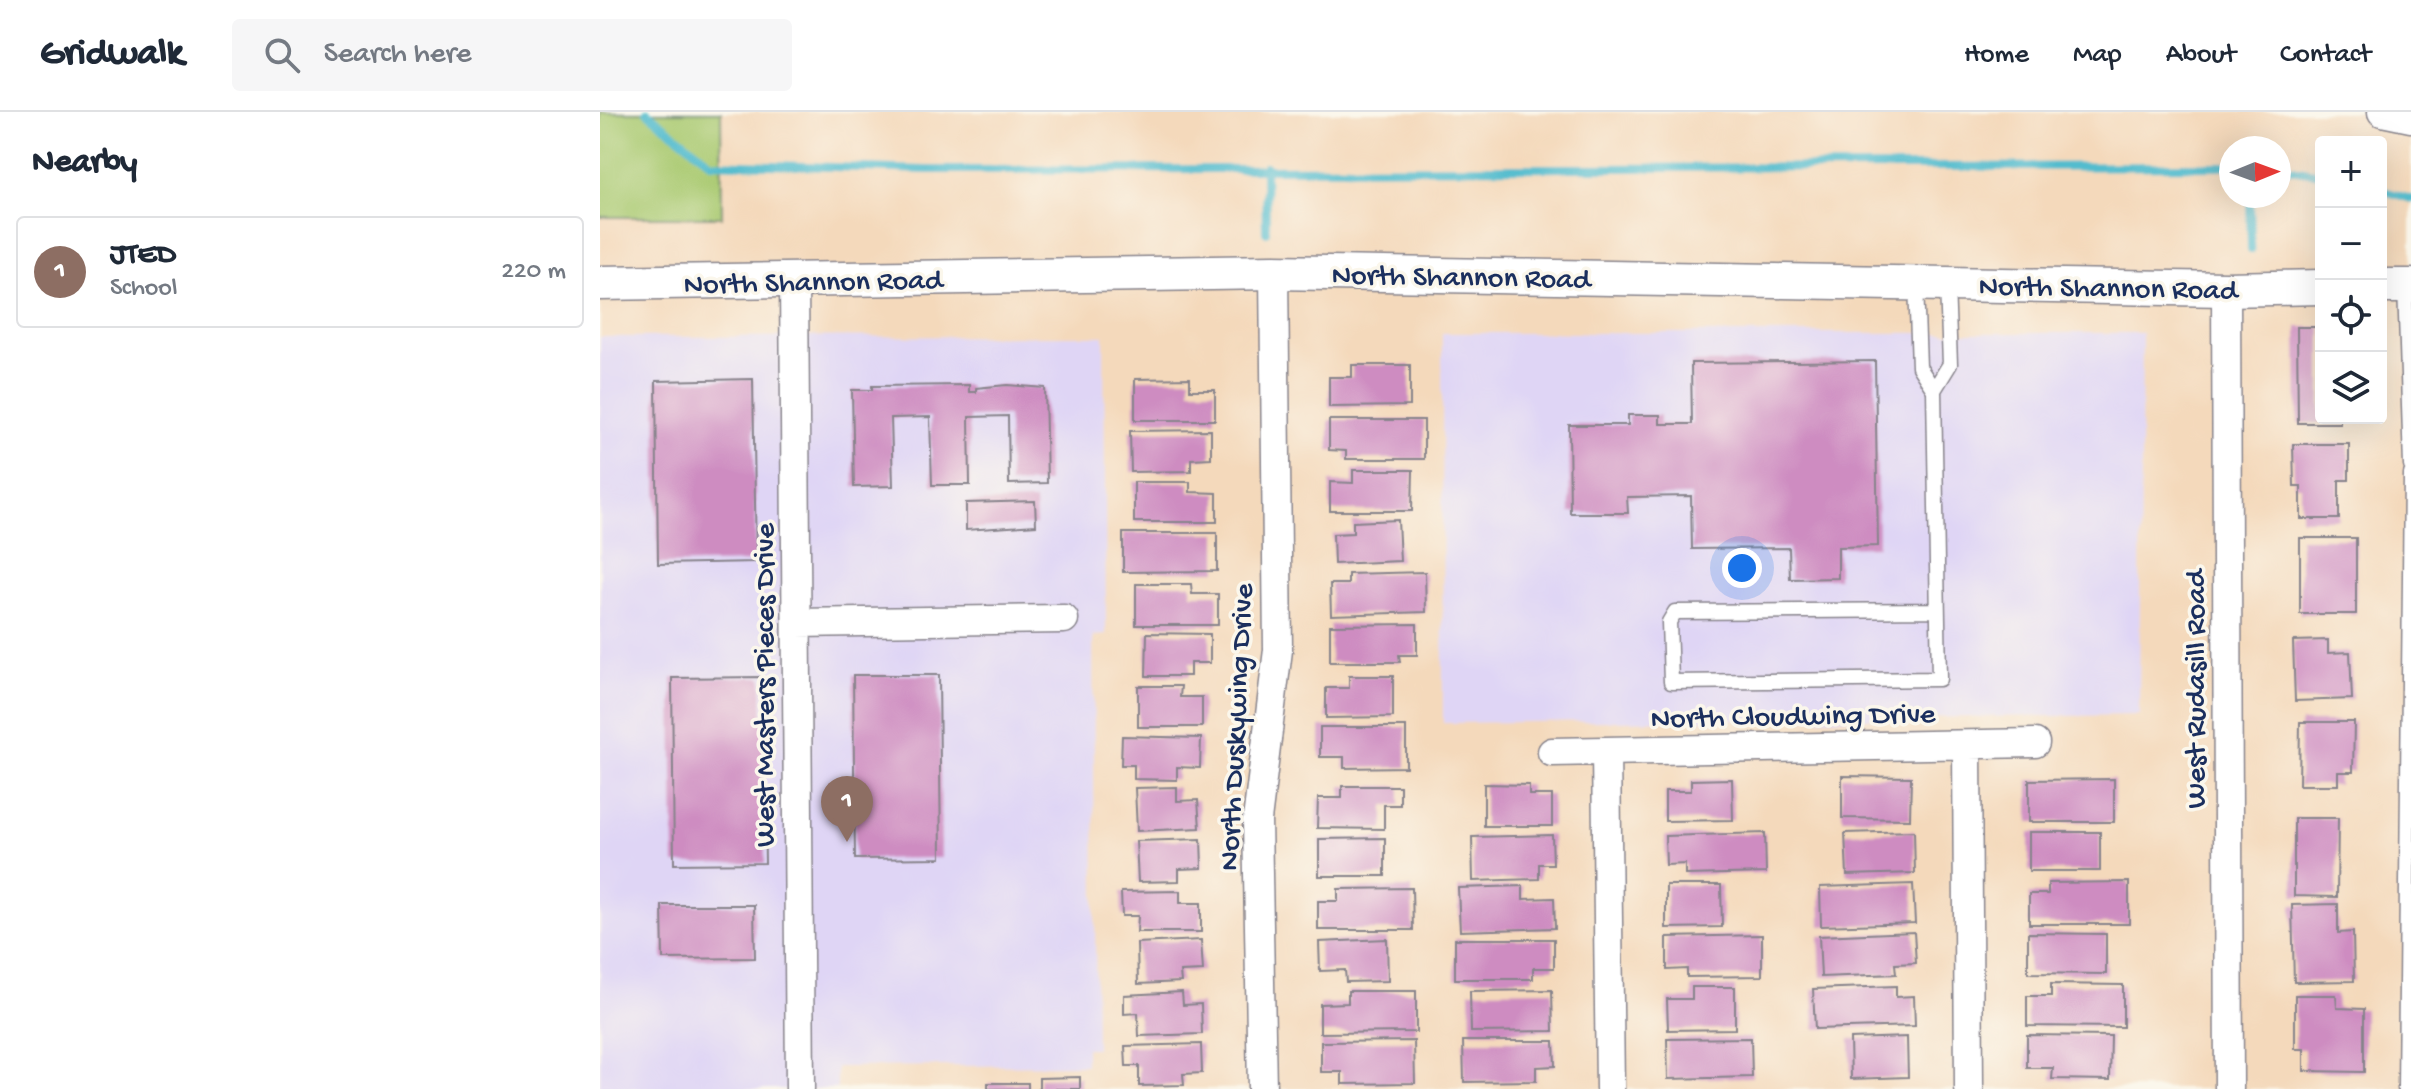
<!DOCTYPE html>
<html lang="en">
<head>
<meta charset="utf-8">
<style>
	:root { --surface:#fff; --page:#f6f6f7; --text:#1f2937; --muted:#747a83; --line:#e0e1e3; --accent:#1a73e8 }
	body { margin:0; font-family:"Gochi Hand",sans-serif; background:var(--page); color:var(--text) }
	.controls { position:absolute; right:24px; top:24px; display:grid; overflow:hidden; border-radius:8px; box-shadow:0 8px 32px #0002 }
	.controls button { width:72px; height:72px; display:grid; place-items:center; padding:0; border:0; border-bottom:2px solid var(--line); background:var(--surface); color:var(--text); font:40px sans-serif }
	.compass { position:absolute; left:1619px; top:24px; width:72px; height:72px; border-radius:50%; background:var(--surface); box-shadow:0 8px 32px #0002; rotate:89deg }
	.you { position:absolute; left:1142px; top:456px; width:28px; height:28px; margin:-20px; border:6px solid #fff; border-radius:50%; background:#1a73e8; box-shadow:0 0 0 12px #1a73e833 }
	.badge { display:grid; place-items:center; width:52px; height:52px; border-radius:50%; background:var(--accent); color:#fff; font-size:26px; font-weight:700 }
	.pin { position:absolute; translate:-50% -66px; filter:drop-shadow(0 2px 4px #0008) }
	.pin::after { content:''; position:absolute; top:42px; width:28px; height:24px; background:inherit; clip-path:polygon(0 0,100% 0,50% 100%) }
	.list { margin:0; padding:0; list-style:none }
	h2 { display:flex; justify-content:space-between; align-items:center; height:104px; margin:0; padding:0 32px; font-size:34px }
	h2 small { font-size:26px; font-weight:400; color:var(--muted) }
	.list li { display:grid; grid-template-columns:52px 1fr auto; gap:24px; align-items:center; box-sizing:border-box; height:112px; margin:0 16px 16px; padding:0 16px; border:2px solid var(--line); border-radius:8px }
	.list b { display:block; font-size:30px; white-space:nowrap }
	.list p { margin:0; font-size:26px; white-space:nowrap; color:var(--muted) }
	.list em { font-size:26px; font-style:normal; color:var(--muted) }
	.icon { flex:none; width:44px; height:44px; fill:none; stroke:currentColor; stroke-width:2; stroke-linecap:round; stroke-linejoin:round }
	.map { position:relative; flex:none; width:1811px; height:977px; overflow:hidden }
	header { display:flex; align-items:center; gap:48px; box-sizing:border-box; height:112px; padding:0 40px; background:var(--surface); border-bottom:2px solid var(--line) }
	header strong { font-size:38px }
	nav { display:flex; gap:44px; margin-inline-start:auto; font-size:28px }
	.search { width:560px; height:72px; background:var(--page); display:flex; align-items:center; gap:20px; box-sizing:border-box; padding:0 28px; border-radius:8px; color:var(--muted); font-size:30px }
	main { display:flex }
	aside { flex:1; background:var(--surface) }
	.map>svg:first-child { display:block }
	.built { fill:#dfd5f5 }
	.green { fill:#aaca72; stroke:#627c68; stroke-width:2 }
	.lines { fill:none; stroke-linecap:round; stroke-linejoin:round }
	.stream { stroke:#52bcce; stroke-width:8 }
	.building { fill:#ce8cc1 }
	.service-casing { stroke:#88848c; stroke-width:17 }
	.minor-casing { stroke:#88848c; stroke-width:31 }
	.tertiary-casing { stroke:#88848c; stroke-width:37 }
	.service { stroke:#fff; stroke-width:14 }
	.minor { stroke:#fff; stroke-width:28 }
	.tertiary { stroke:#fff; stroke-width:34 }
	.labels { text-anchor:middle; stroke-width:7; stroke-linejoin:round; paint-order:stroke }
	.street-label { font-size:30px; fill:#1b2f5e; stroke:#fbf7ec }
</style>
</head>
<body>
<header>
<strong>Gridwalk</strong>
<div class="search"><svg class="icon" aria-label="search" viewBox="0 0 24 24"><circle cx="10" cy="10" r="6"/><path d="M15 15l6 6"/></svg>Search here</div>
<nav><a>Home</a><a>Map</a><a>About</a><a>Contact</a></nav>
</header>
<main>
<aside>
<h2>Nearby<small></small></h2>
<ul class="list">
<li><span class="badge" style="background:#8d6e63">1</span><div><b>JTED</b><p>School</p></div><em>220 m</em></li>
</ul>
</aside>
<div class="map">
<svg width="1811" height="977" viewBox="0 0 1811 977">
	<rect width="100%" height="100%" fill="#fbf7ec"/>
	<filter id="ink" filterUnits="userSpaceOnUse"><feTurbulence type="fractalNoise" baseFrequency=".0125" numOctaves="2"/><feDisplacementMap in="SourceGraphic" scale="16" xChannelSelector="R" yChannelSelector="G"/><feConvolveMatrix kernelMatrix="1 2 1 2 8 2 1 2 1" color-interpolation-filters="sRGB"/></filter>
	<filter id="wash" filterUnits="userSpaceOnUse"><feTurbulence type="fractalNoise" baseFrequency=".006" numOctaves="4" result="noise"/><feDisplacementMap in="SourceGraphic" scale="32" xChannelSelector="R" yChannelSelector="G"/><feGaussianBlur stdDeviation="1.8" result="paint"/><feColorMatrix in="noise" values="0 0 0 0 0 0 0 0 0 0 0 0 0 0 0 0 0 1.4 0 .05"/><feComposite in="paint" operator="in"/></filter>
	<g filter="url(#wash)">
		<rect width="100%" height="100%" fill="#f4d9bb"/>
		<path class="built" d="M842,221H1542L1539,603L843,611Z
			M504,224L506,523L493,524L496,936H486V953L237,955V977H0V225Z"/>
		<path class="green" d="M0,0H121L122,105H0Z"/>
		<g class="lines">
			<path class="stream" d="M47,0L111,51L326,58L1631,54
				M665,54L666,120
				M1679,55L1721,62
				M1781,78L1811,87
				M1650,84L1651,138"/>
		</g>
		<g id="blocks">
			<path class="building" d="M1697,215H1721V306H1740V311H1698Z
				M1275,249L1278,434L1238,435V466L1190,467L1189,436L1092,437L1091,384L1027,385L1028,401H970L969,313H1028V303H1060V312H1092L1091,251Z
				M752,253H810V294L729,295V265H752Z
				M590,266V278H615V308H535V267Z
				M153,267L156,450L58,452L56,269Z
				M369,273V280H376V276L407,273L445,276L447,371L409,372L408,304L369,305L370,373H332L330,305L291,306L293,374L254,375L252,278H272V274Z
				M729,308H824V347H746V339L729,338Z
				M611,318V346L591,347V359L531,360L530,319Z
				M1693,332H1749V368H1739V407H1701V374H1694Z
				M753,358H813L812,399H730V370L753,371Z
				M534,370H590V380L617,381V410H534Z
				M435,389L436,413L366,418V391Z
				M798,408L800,449L734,452L733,422L753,421V410Z
				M523,421H617V459L523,460Z
				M1700,426H1756V502H1700Z
				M825,460L826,500L731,503L730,472H748V462Z
				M536,472H591L592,482H618V513H536Z
				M817,512V543H799L800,550H730V513Z
				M547,521L610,522V551H590V564H546Z
				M1728,528V541L1750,540L1752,587L1695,589L1693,529Z
				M253,563H339L341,746L255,747Z
				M749,564H793V605L726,606V576H749Z
				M162,565L165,751L74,752L72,566Z
				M538,574H581L580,585H602V615H538Z
				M1700,610H1754L1753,660H1738V673H1699Z
				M720,615H806V655L744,656V645H720Z
				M522,624L601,626L600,656L577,655V668L534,667V653H521Z
				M1242,664L1311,665L1310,707L1242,706Z
				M1132,667L1133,708L1065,709V679H1091V668Z
				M1514,667V710H1429V668Z
				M884,672L929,673V683H952V714H884Z
				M742,674H800V693H784V717L717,716L718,686H742Z
				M577,675V689L598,688L600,716L537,719L535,676Z
				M1694,706H1738L1737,785L1694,784Z
				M1314,719L1315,761L1247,763L1245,721Z
				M1429,720H1500V759H1429Z
				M1165,721L1166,761L1085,763V752L1066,753L1065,724Z
				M952,723L953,752H939V767L873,769L872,725Z
				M785,726V764H719V727Z
				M601,727L602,756L579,757V769L538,770L536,729Z
				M1529,770V812H1429V782H1448V771Z
				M1313,772L1315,811L1221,814L1220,775Z
				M1066,773H1121L1122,815L1066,816Z
				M923,774V787L954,786L955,816L860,819L858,776Z
				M812,776L813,818H718V789H738V777Z
				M580,779V791H601V820H537L538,804H522L521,780Z
				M1738,792V821L1753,820L1754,869L1694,870L1692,793Z
				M62,793H154L155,846L63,847Z
				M1314,820L1316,851L1295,852L1296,862L1221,865L1219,824Z
				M1428,821L1506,822V862L1428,861Z
				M1162,823V864L1087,865V857L1067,858V825Z
				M787,827L788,869L746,870L745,858L720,859L719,830Z
				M855,827H954V856H933V867H855Z
				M601,828L603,859L580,860L581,870L538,872L537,831Z
				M1451,872L1523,873V915L1427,914V884H1451Z
				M1296,874V885L1314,884L1315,914L1215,917L1213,877Z
				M1092,875H1135V917L1068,918L1067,887H1092Z
				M952,878L953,919L871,920L870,879Z
				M748,879H816V920L720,921V892L748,891Z
				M582,880L583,893L601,892L602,922L539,924L538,901L524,902V883Z
				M1695,883H1736L1737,896L1764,897V960L1704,959V937H1695Z
				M1427,923L1511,924L1510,968L1452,967L1453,956H1427Z
				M1307,925L1308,965L1251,967L1250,927Z
				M1151,926L1152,965L1068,967L1067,927Z
				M814,929L815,971L742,972V960H721V930Z
				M863,929H954L955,954L936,955V969L864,970Z
				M601,932L602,961L583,962L584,973L539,974V954H526L525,934Z
				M480,965V977H439V966Z
				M388,971H428V977H388Z"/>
		</g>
	</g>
	<g filter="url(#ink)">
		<use href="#blocks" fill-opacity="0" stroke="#88848c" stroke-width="2"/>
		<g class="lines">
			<defs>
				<path id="service" d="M1316,172L1319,255L1334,278L1350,252L1347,173
					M1805,174L1811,354
					M1334,278L1339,567L1071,570L1069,510L1075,500L1337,498
					M1805,977L1811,362"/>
				<path id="minor" d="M1782,0L1811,6
					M194,169L200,977
					M1626,177L1629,977
					M197,511L464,507
					M1367,633L1369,977
					M1006,639L1010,977
					M952,640L1435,631
					M662,977L657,708L678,538L674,160"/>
				<path id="tertiary" d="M0,171L674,160L1626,177L1721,175
					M1781,174H1811"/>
			</defs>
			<use href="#service" class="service-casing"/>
			<use href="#minor" class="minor-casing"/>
			<use href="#tertiary" class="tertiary-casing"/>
			<use href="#service" class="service"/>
			<use href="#minor" class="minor"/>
			<use href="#tertiary" class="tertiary"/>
		</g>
	</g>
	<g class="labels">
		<g class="street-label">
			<text transform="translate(861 163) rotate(1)" y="10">North Shannon Road</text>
			<text transform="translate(213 168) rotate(-1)" y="10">North Shannon Road</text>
			<text transform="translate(1508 174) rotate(1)" y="10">North Shannon Road</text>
			<text transform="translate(163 573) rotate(-90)" y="10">West Masters Pieces Drive</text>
			<text transform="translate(1594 577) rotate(-90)" y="10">West Rudasill Road</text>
			<text transform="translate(1193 602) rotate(-1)" y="10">North Cloudwing Drive</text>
			<text transform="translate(634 615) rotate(-87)" y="10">North Duskywing Drive</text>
		</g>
	</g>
</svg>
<div class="controls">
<button>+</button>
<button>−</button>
<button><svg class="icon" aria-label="locate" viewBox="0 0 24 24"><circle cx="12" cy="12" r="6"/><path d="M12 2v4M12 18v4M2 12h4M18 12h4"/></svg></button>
<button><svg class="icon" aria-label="layers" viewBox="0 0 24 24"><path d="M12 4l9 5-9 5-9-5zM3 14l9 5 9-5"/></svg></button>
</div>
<svg class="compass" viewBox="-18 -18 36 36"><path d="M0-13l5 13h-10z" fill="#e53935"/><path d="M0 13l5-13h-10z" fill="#747a83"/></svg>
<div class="you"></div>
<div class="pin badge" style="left:247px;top:730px;background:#8d6e63">1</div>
</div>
</main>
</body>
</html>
